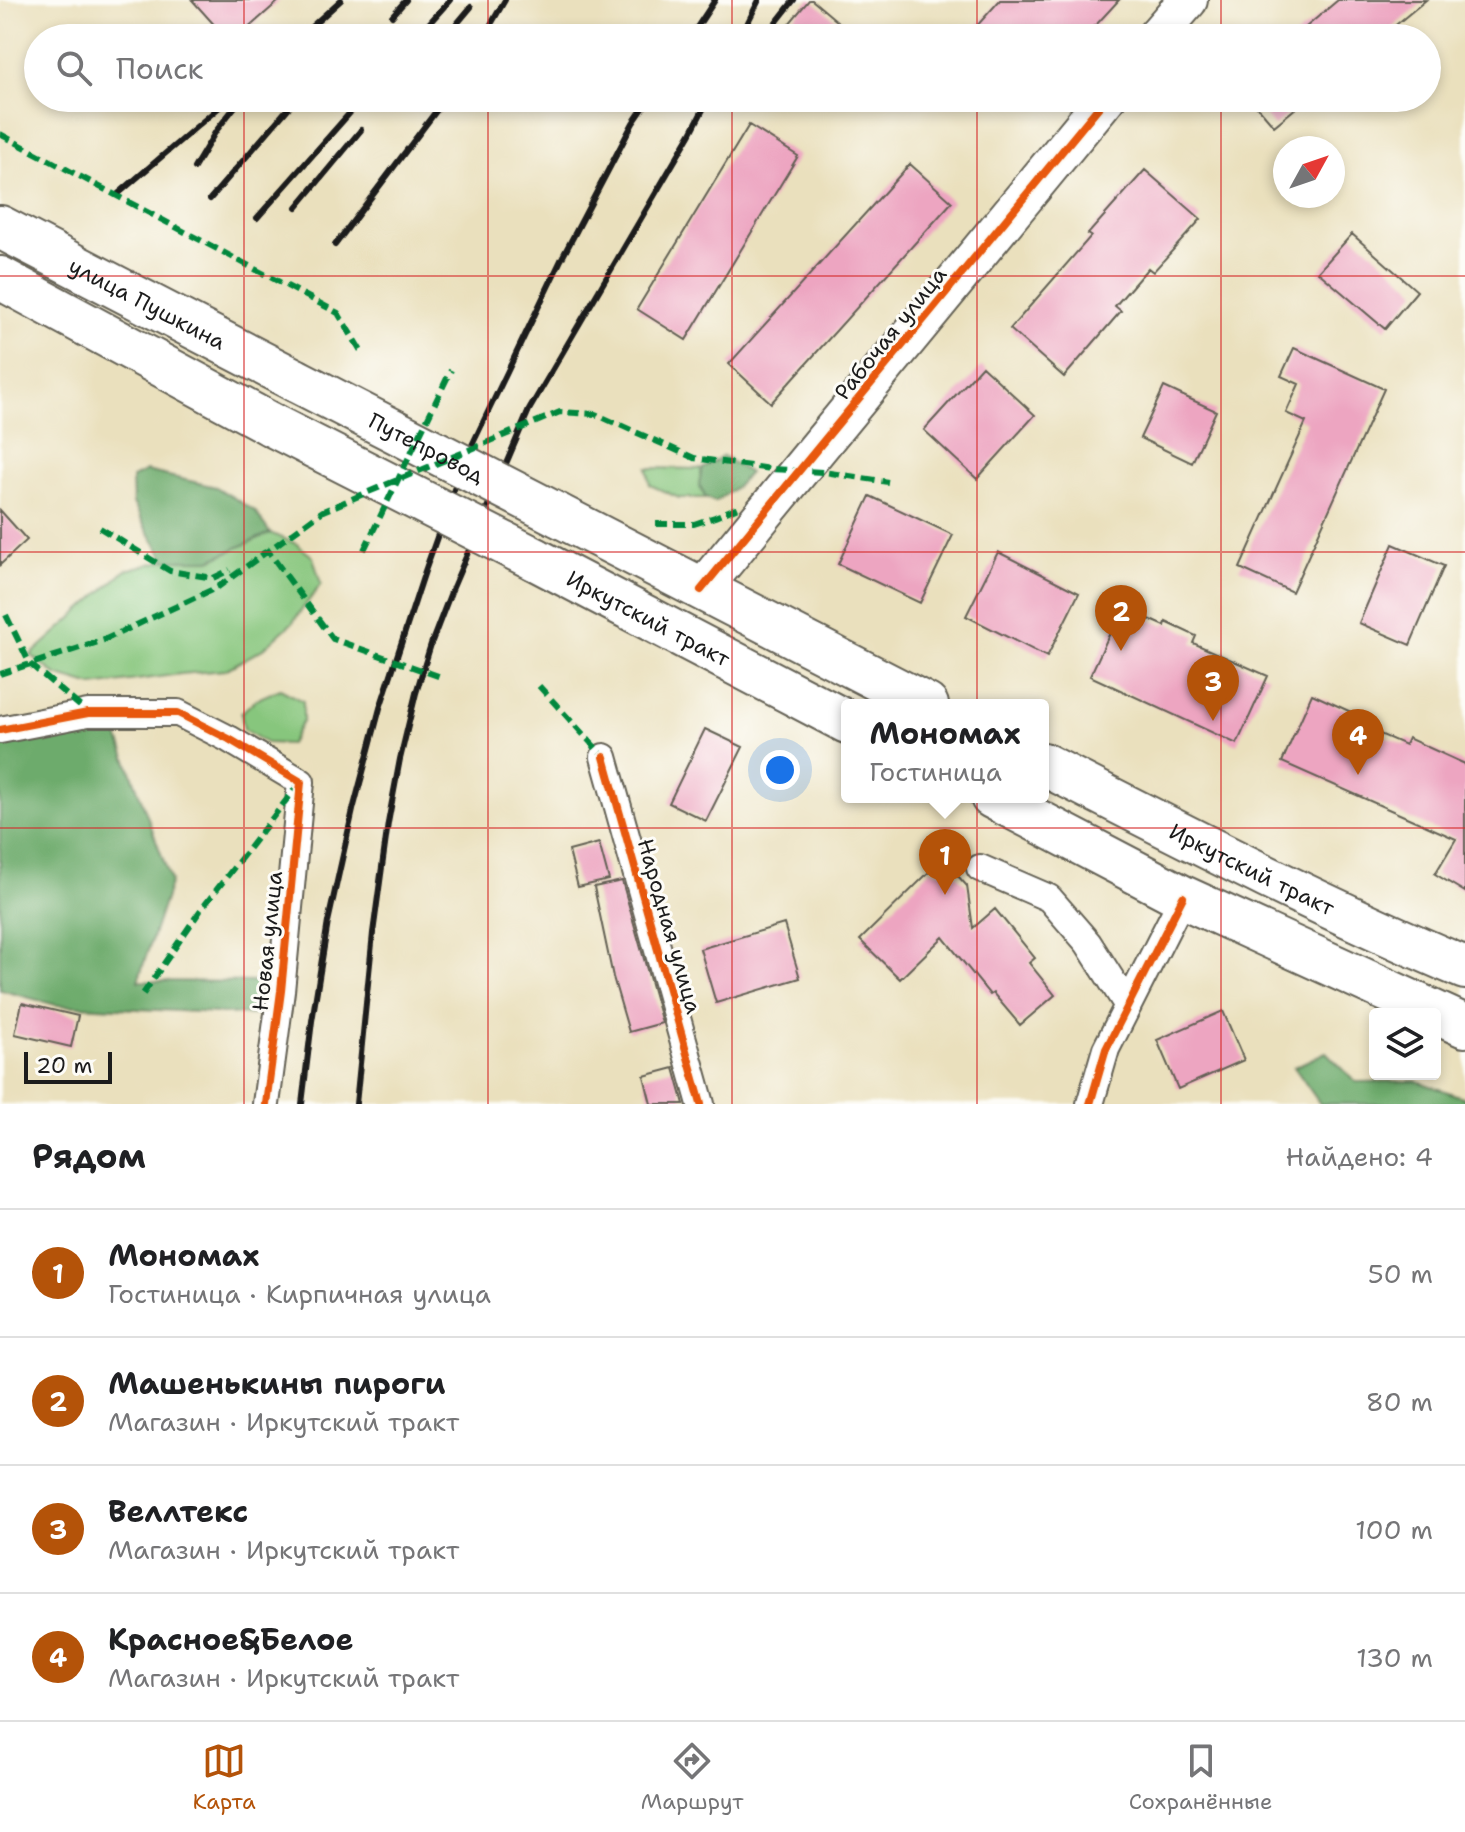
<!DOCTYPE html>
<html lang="ru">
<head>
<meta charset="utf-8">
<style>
	:root { --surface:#fff; --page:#f6f6f6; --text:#202124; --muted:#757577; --line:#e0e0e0; --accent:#b45309 }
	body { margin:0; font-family:"Shantell Sans",sans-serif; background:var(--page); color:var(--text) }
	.controls { position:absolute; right:24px; bottom:24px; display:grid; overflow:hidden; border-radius:8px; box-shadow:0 4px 12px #0003 }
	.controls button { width:72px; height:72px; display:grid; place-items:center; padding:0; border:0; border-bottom:2px solid var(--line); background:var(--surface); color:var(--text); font:40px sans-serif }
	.compass { position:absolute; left:1273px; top:136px; width:72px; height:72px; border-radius:50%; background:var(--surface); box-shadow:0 4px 12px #0003; rotate:50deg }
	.scale { position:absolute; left:24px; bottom:20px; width:88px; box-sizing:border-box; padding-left:8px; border:4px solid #1c1c1c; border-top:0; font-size:22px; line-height:28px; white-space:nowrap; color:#1c1c1c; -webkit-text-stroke:6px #fdfcf7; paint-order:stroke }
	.you { position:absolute; left:780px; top:770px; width:28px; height:28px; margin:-20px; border:6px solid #fff; border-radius:50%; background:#1a73e8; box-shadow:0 0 0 12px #1a73e833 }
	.badge { display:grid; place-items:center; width:52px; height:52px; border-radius:50%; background:var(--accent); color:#fff; font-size:26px; font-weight:700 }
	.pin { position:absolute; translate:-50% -66px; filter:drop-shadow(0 2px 4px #0008) }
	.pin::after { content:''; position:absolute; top:42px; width:28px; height:24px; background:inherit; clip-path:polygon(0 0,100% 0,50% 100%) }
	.popup { position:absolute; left:841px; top:699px; width:208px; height:104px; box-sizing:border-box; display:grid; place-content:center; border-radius:8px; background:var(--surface); filter:drop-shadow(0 2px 6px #0005); font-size:26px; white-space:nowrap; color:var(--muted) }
	.popup b { font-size:30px; color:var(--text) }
	.popup::after { content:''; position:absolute; left:50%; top:100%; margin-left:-16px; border:16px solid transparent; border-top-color:var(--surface) }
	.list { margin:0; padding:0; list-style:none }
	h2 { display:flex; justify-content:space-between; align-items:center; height:104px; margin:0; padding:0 32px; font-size:34px }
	h2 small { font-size:26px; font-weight:400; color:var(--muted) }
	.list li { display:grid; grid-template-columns:52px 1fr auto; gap:24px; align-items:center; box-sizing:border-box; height:128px; padding:0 32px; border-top:2px solid var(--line) }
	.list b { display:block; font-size:30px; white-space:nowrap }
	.list p { margin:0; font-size:26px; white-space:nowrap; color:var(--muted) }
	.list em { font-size:26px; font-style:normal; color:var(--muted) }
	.icon { flex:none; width:44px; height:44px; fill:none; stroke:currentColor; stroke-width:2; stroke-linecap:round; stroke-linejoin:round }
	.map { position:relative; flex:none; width:1465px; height:1104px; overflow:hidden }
	.search { position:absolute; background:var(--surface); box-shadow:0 4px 12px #0003; left:24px; right:24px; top:24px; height:88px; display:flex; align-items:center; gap:20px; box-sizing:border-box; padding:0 28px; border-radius:44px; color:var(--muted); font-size:30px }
	.sheet { height:616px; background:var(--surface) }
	nav { display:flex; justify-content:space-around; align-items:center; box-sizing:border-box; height:112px; border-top:2px solid var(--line); background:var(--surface); font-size:22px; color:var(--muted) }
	nav a { display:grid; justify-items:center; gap:4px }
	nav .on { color:var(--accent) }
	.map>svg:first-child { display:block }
	.green { fill:#87c67d; stroke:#52714c; stroke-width:2 }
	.forest { fill:#6dab6c; stroke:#446444; stroke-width:2 }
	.building { fill:#eda5c1 }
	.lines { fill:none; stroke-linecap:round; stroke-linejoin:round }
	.street-casing { stroke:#646154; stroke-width:30 }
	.secondary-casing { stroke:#646154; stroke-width:42 }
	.primary-casing { stroke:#646154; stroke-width:46 }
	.street { stroke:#fff; stroke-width:26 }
	.secondary { stroke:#fff; stroke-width:38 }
	.primary { stroke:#fff; stroke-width:42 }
	.rail { stroke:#1c1c1c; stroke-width:6 }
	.primary-bridge-casing { stroke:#646154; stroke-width:46; stroke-linecap:butt }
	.primary-bridge { stroke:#fff; stroke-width:42 }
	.quiet { stroke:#00873e; stroke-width:6; stroke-dasharray:12 6; stroke-linecap:butt }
	.cycleway-casing { stroke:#fdfcf7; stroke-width:13 }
	.cycleway { stroke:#e8590c; stroke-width:8 }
	.grid { fill:none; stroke:#d62828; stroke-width:2; stroke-opacity:0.55 }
	.labels { text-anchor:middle; stroke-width:6; stroke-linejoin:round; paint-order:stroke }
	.street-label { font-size:22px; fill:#1c1c1c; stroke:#fdfcf7 }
</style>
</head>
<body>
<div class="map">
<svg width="1465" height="1104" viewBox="0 0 1465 1104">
	<rect width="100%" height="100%" fill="#fdfcf7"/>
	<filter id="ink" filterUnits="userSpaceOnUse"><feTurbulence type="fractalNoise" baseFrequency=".0125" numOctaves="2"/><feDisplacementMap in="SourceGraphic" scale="16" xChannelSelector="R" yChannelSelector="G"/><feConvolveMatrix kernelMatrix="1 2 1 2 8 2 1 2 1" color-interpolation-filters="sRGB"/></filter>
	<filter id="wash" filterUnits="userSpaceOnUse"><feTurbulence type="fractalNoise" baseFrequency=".006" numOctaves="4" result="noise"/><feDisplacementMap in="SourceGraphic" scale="32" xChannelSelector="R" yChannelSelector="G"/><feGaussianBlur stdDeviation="1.8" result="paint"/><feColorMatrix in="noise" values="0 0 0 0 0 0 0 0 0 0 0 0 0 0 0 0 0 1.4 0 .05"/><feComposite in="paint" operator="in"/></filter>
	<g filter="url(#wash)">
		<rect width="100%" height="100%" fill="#eae0bd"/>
		<path class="green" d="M647,468L702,469L699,484L706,498H679L650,485Z
			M270,533L297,544L313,557L321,584L292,623L263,649L225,670L181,674L93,686L56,675L31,655L126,570L166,560H210Z
			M280,689L303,701V720L290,744L266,743L244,729L241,713L255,700Z"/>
		<path class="forest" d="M723,456L749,473L735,488L715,502L706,498L699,484L702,469Z
			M146,471L216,487L255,511L270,533L210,560H166L145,527L133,503L132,478Z
			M112,719L171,881L138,981L267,982L258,1015L56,1005L0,990V743Z
			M1326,1052L1356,1082L1417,1081L1465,1098V1104H1320L1294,1067Z"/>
		<g id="blocks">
			<path class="building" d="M192,0H280L237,38H226Z
				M809,0H812L857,38H777Z
				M1000,0H1119L1084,38H966Z
				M1338,0H1426L1380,38H1293Z
				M1250,98H1308L1274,126Z
				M749,125L798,156L686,340L637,309Z
				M910,164L952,202L771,403L729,364Z
				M1145,170L1201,219L1153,272L1148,268L1115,306L1121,311L1064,377L1010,329L1091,236L1088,234Z
				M1352,234L1417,291L1385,329L1318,272Z
				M1294,348L1384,389L1292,592L1240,568L1306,422L1286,413L1299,384L1281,376Z
				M982,366L1035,415L977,479L924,430Z
				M1164,387L1216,411L1192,463L1140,438Z
				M870,496L953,535L920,603L838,564Z
				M0,510L27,540L0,565Z
				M1393,544L1444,566L1410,645L1359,623Z
				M998,552L1079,593L1047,657L966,616Z
				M1122,607L1165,626L1166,622L1196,636L1193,643L1268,676L1237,744L1090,676Z
				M1312,694L1362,717L1359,725L1405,745L1408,738L1465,764V892L1435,874L1456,839L1282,762Z
				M705,729L743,747L706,821L669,803Z
				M599,843L609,880L578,887L569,851Z
				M931,870L957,875L967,886L973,928L995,909L1035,958L1029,963L1055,995L1020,1025L993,993L990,995L943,937L900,979L860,940Z
				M622,881L662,1023L629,1032L613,977L594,887Z
				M784,924L800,978L716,1003L700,949Z
				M22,1003L78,1016L71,1047L15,1034Z
				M1223,1011L1244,1060L1178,1089L1157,1040Z
				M674,1068L684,1104H651L644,1076Z"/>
		</g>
	</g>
	<g filter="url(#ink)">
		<use href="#blocks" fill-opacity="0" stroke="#646154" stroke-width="2"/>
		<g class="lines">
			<defs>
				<path id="street" d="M0,730L88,713H178L229,739L301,782L281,991L266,1104
					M604,757L701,1104
					M980,868L1049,898L1088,943L1128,1006
					M1090,1104L1106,1049L1183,897"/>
				<path id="secondary" d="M1155,38L1188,0
					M701,590L1106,98"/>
				<g id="primary">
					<path id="s1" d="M0,227L295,380"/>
					<path d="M0,278L272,425"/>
					<path d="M558,515L927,705"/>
					<path id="s2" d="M535,559L847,722"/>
					<path id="s3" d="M1043,764C1182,835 1321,907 1465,968"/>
					<path d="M992,797L1183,897L1465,1026"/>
				</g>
			</defs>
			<use href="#street" class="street-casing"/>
			<use href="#secondary" class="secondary-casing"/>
			<use href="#primary" class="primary-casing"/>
			<use href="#street" class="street"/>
			<use href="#secondary" class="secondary"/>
			<use href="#primary" class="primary"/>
			<path class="rail" d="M392,16L406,0
				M299,38L341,0
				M416,38L450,0
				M445,38L471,7
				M483,38L505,0
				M690,38L715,0
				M740,38L759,0
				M764,38L794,0
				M194,168L216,131L241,99
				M118,194L230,98
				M210,199L297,98
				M297,207L361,130
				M257,218L363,98
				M335,245L446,98
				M302,1104L312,1021L328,922L353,810L380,708L425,571L463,464L561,260L633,123L650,98
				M356,1104L373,933L388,823L400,759L416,693L431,644L451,592L529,410L691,133L709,98"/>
			<defs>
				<g id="primary-bridge">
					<path id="s4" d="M295,380L558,515"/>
					<path d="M272,425L535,559"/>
				</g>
			</defs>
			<use href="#primary-bridge" class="primary-bridge-casing"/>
			<use href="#primary-bridge" class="primary-bridge"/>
			<path class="quiet" d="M0,134L338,313L361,351
				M656,524H694L715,517L740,506
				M100,528L170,571L213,578L230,570
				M364,550L451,370
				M262,554L268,551L333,639L441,677
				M6,615L30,664L88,713
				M0,674L104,640L218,587L323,511L560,412L595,414L694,458L771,469L824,472L888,482
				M539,686L604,757
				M143,994L200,911L298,785"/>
			<defs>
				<path id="cycleway" d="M701,590L1106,98
					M0,730L88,713H178L229,739L301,782L281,991L266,1104
					M604,757L701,1104
					M1090,1104L1106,1049L1183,897"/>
			</defs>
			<use href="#cycleway" class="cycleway-casing"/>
			<use href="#cycleway" class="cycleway"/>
		</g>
	</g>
	<path class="grid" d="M244,0V38M488,0V38M732,0V38M977,0V38M1221,0V38M244,98V1104M488,98V1104M732,98V1104M977,98V1104M1221,98V1104M0,276H1465M0,552H1465M0,828H1465"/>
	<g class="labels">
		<g class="street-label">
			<text dy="8" stroke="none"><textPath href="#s1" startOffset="166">улица Пушкина</textPath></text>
			<text transform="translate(890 333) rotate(-51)" y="8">Рабочая улица</text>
			<text dy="8" stroke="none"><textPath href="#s4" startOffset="148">Путепровод</textPath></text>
			<text dy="8" stroke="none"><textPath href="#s2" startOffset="128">Иркутский тракт</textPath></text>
			<text dy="8" stroke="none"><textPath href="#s3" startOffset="234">Иркутский тракт</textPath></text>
			<text transform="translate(670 926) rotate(74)" y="8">Народная улица</text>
			<text transform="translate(267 941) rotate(-84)" y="8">Новая улица</text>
		</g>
	</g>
</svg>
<div class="controls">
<button><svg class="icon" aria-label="layers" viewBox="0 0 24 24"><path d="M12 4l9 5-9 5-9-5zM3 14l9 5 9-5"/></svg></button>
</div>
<svg class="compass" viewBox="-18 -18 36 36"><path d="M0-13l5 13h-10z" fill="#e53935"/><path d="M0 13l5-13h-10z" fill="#757577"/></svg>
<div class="scale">20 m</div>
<div class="you"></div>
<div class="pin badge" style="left:945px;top:895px">1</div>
<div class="popup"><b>Мономах</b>Гостиница</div>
<div class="pin badge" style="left:1121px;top:651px">2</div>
<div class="pin badge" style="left:1213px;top:721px">3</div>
<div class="pin badge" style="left:1358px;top:775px">4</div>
<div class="search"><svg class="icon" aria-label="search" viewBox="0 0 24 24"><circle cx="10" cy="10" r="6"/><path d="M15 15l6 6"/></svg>Поиск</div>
</div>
<section class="sheet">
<h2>Рядом<small>Найдено: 4</small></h2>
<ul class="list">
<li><span class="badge">1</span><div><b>Мономах</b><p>Гостиница · Кирпичная улица</p></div><em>50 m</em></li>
<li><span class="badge">2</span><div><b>Машенькины пироги</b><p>Магазин · Иркутский тракт</p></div><em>80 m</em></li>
<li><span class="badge">3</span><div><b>Веллтекс</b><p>Магазин · Иркутский тракт</p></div><em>100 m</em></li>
<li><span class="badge">4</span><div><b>Красное&amp;Белое</b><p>Магазин · Иркутский тракт</p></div><em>130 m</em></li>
</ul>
</section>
<nav>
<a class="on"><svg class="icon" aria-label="map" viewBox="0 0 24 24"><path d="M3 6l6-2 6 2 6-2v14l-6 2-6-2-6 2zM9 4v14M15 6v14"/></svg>Карта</a>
<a><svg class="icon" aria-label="directions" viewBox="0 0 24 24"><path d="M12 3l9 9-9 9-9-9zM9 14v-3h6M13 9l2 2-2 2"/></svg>Маршрут</a>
<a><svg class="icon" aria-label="saved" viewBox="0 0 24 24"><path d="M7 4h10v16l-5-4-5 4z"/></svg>Сохранённые</a>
</nav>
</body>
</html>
